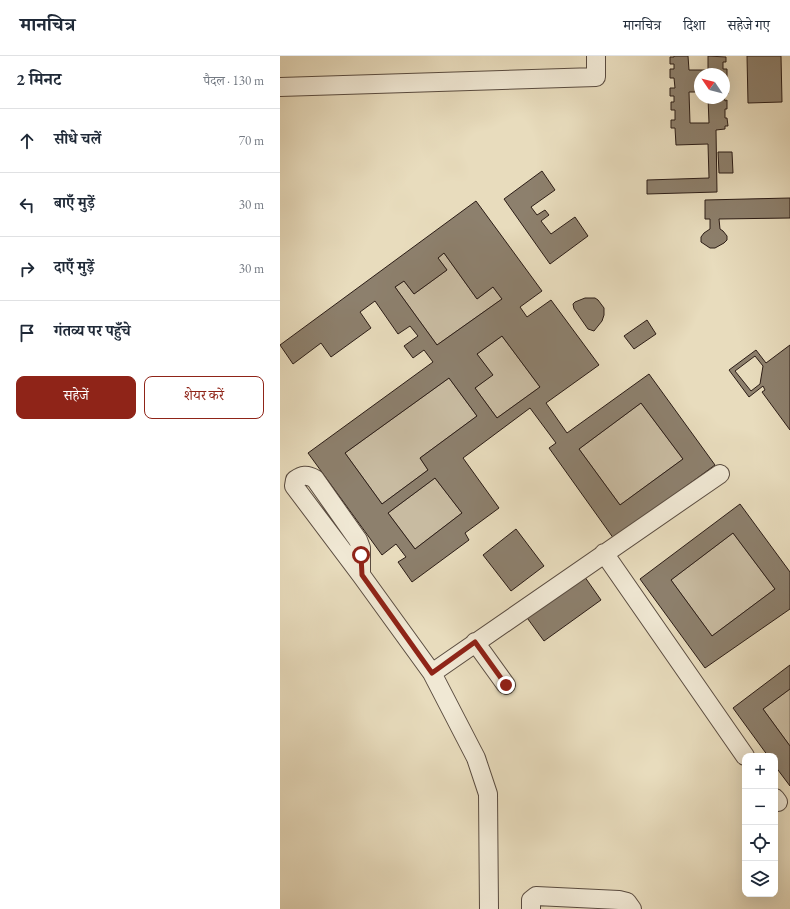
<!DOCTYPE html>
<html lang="hi">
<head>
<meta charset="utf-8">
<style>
	:root { --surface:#fff; --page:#f2f2f3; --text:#1f2937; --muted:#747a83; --line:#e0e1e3; --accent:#8f2418 }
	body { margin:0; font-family:"EB Garamond","Noto Serif Devanagari",serif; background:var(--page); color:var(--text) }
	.controls { position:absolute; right:12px; bottom:12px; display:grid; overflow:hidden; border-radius:8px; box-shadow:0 4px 16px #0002 }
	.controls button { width:36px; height:36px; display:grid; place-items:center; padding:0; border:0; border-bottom:1px solid var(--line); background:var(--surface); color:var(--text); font:20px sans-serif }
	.compass { position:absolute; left:414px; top:12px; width:36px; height:36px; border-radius:50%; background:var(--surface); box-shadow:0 4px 16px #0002; rotate:305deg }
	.stop { position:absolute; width:12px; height:12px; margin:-9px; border:3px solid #8f2418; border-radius:50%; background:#fff }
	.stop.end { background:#8f2418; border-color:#fff; box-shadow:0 1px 4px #0008 }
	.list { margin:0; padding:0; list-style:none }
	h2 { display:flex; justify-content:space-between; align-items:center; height:52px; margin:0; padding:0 16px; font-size:17px }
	h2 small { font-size:13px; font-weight:400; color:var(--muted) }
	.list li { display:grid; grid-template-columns:26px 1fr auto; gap:12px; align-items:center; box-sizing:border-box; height:64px; padding:0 16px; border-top:1px solid var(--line) }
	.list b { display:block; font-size:15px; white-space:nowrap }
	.list em { font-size:13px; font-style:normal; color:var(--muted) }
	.actions { display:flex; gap:8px; padding:12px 16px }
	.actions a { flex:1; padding:9px 0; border:1px solid var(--accent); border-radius:8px; text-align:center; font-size:14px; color:var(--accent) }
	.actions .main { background:var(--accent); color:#fff }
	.icon { flex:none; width:22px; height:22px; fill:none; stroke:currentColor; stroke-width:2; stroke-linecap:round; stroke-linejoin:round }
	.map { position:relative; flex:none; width:510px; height:853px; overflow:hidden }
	header { display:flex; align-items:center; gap:24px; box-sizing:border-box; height:56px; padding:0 20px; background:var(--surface); border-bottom:1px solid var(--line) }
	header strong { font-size:19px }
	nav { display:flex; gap:22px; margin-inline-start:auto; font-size:14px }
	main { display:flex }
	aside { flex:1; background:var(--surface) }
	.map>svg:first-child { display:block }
	.green { fill:#c8bba1; stroke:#7a6c5c }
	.building { fill:#8d806d; stroke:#2b1c16; fill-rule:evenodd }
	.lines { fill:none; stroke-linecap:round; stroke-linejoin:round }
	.minor-casing { stroke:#5a4c40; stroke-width:20 }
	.minor { stroke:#f0e8d4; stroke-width:18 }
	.route { stroke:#8f2418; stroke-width:5 }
</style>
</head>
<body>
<header>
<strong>मानचित्र</strong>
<nav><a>मानचित्र</a><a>दिशा</a><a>सहेजे गए</a></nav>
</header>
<main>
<aside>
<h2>2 मिनट<small>पैदल · 130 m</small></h2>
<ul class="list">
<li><svg class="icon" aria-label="ahead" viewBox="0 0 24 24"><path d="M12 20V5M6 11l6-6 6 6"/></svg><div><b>सीधे चलें</b></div><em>70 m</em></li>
<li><svg class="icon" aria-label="left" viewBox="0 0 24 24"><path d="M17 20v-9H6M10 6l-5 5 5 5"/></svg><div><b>बाएँ मुड़ें</b></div><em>30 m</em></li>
<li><svg class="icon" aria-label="right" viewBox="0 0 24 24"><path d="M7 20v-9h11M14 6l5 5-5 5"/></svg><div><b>दाएँ मुड़ें</b></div><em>30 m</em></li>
<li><svg class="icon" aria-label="arrive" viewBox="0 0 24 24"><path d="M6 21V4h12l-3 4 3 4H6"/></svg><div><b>गंतव्य पर पहुँचे</b></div></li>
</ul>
<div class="actions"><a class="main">सहेजें</a><a>शेयर करें</a></div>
</aside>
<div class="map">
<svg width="510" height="853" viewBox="0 0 510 853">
	<rect width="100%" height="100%" fill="#e8dcbd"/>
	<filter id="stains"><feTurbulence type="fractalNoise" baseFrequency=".005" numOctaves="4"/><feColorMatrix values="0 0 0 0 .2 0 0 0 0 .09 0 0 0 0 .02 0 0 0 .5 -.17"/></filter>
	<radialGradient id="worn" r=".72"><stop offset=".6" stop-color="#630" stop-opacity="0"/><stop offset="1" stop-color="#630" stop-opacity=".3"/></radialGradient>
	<path class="green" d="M164,197L197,243L213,231L222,243L157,289L115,231L124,225L134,238L167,214L158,202Z
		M222,280L260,331L217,362L195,332L212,319L197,298Z
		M169,322L197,360L140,402L148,414L102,448L65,397Z
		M361,347L403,403L340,449L299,393Z
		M155,422L182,457L135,493L108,457Z
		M453,477L495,533L432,580L391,524Z
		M510,633V690L483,653Z"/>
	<path class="building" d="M394,0H408L409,14H428V0L446,1V6H443V13H447V21H444V30H447L448,38H444L445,45L447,44V53H445V62H447L448,70H445V73L436,74L437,136L367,138V124L429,122L428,88L396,89L395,72H391V64H395V54H391V46H394V40H390V32H395L394,22H390V13H394V8H390V1H394ZM420,18H444V42H428L429,67H410L409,36H420Z
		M467,0H501L502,46L468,47Z
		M438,96H452L453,117H439Z
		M262,115L275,134L251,151L257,159L265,154L269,159L261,165L271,178L295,161L308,180L270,208L224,143Z
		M510,142V162L439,163L440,173L443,175L447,180V184L444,187L435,192H430L421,186V181L424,177L430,173V163H425V144Z
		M196,145L262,235L240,251L247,261L271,244L319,309L266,347L287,377L369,318L435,409L334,483L269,392L276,387L250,352L183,402L219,452L185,477L189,484L132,526L118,506L126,501L116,488L102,499L28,397L153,306L144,294L133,302L124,290L138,280L130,270L118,278L95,245L80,256L91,272L51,301L41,287L13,308L0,289ZM164,197L197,243L213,231L222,243L157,289L115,231L124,225L134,238L167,214L158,202ZM222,280L260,331L217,362L195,332L213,319L197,298ZM169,322L197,360L140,402L148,414L102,448L65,397ZM361,347L403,403L340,449L299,393ZM155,422L182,457L135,493L108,457Z
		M305,242H315L318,244L324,252V259L322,265L314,275L308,273L294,253L293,248L295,246Z
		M367,264L376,278L354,293L344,280Z
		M510,289V374L482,336L485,334L483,330L469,341L449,314L476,294L486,307ZM475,300L483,310L480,328L471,335L455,315Z
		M460,448L510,516V553L425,612L360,523ZM453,477L495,533L432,580L391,524Z
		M236,473L264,510L231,535L203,499Z
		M302,517L321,544L264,585L245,559Z
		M510,609V633L483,653L510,690V730L495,710V700H488L453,652Z"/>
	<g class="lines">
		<defs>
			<path id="minor" d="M0,31L316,21V0
				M324,497L465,700
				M81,519V492L78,484L35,423C27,418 22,419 15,424L14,430L81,519L152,617L196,702L208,738L209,853
				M195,586L226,629
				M152,617L440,418
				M495,742L498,746
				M251,853V844L256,840L339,844L347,846L352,853"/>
		</defs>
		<use href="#minor" class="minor-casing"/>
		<use href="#minor" class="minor"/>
	</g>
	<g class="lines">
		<path class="route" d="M81,499L82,519L152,617L195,586L226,629"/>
	</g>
	<rect width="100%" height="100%" filter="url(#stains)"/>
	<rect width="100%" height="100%" fill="url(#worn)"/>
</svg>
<div class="controls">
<button>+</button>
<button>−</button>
<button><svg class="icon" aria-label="locate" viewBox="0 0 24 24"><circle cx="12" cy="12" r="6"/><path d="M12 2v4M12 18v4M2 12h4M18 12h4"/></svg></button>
<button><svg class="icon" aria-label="layers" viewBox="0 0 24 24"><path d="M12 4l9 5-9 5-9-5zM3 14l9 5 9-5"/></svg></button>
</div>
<svg class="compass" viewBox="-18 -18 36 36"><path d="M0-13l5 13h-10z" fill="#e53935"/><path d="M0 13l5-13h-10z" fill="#747a83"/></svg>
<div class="stop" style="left:81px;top:499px"></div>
<div class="stop end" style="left:226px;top:629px"></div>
</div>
</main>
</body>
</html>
